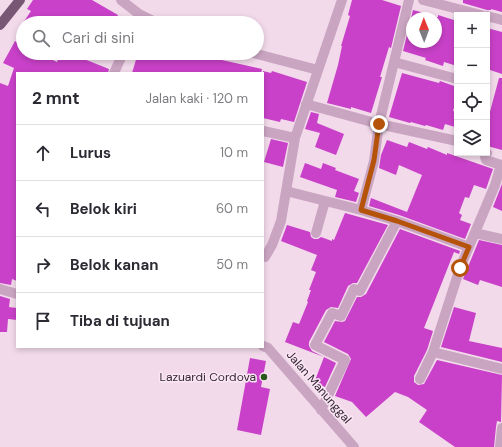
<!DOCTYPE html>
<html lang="id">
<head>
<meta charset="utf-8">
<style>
	:root { --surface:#fff; --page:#f7f7f7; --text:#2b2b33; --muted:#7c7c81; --line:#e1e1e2 }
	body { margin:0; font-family:"DM Sans",sans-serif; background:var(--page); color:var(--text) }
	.controls { position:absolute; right:12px; top:12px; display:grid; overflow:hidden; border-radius:0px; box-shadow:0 2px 6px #0003 }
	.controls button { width:36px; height:36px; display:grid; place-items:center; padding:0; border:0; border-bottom:1px solid var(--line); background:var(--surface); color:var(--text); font:20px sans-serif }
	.compass { position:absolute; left:406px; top:12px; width:36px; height:36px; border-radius:50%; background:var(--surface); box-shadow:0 2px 6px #0003; rotate:359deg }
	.stop { position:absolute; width:12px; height:12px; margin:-9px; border:3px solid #b45309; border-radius:50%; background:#fff }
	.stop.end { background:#b45309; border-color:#fff; box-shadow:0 1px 4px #0008 }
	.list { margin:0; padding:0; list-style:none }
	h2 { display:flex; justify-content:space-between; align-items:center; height:52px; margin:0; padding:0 16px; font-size:17px }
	h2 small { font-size:13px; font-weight:400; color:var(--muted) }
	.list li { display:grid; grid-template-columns:26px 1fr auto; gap:12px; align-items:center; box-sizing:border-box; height:56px; padding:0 16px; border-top:1px solid var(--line) }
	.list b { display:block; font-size:15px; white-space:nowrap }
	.list em { font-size:13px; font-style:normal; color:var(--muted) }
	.icon { flex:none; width:22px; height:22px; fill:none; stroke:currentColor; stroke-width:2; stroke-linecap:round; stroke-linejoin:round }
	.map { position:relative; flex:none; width:502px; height:447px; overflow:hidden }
	.search { position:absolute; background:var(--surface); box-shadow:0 2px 6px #0003; left:16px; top:16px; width:248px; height:44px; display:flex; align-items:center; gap:10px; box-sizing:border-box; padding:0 14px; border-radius:22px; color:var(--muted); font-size:15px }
	.panel { position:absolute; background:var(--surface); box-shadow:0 2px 6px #0003; left:16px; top:72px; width:248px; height:276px; border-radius:0px }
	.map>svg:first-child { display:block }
	.building { fill:#c941c9 }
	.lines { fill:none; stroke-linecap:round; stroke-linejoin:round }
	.street { stroke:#caa5c2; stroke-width:10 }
	.primary { stroke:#785775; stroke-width:10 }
	.route { stroke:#b45309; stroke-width:5 }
	.poi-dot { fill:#26581b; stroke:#fae6f4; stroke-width:1.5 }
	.labels { text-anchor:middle; stroke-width:3; stroke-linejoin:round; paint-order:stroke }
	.poi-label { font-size:12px; fill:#362735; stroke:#fae6f4; text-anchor:end }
	.street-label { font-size:12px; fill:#362735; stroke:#fae6f4 }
</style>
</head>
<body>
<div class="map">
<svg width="502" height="447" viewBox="0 0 502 447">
	<rect width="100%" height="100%" fill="#f2daeb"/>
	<path class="building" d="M33,0H92L118,15L114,23H23L31,11L27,9Z
		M352,0H382L401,6L391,48L389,47L380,77H382L371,113L351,107V109L327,103L338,65L342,46H341L350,16L348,15Z
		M463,0H502V12L491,9V10H487L463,3Z
		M413,10L432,15V18H412V42H436V17H438V15L457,21V66L444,62L443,66L425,60L426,58L403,51Z
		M487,28L502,32V74L487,69Z
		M15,41L23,45V53H38L57,62L60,54L71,59L73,53H75L85,57L84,59L109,69L108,73H17V281L12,279L11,285L0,283V83L8,86L14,68L3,63Z
		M138,53H224L222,60L262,69L261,73H132Z
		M263,71L271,73L272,71L307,82L294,122L281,119L280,122L263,118Z
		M402,73L439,83L440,81L457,87V97L453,111L457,112V119L455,127L445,124L443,130L426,125L425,126L411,122L410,123L389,117Z
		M499,78H502V150L487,146V123Z
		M311,112L319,114L317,123L344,134L336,155L315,147L320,133L305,129Z
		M271,139L288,143L283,167L264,162Z
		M387,140L407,147L409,142L427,149L428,147L447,155V153L493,169L486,189L474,185L469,198L465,197L459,213L462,215L460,220L471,224L465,239L399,215L369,206L371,198L407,212L422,175L399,165L396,175L379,168L381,155Z
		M305,163L321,169L323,163L336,168L335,170L359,179L354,191L359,193L356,202L335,197L337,190L300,177Z
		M502,184V211L493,207Z
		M345,213L388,225L357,283H353L348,286L338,308L331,307L326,310L309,342V346L312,351L336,363L325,387L314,383L324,357L285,342L293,322L299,324L308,302L307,301L311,290H309L316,272L311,270L317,255L281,241L287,225L310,232L311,237L314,239H318L321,237L332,241V239L334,240Z
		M400,229L460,251L459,254L454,252L424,328L433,331L427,350L414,376V382L418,385L424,384L437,360L502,375L501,422L497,421L496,427L494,447H455L419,422L427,410L408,397L395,392L366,417L352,402L335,396L351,359L348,354L324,342L335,321L342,322L345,321L357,297H361L366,294Z
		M479,240L502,245V287L480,280L478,285L463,279Z
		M0,296L10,299L9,307L17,308V320L8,319L7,332H0Z
		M454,307L476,313L469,341L502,348V362L441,347Z
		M250,358L266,361L261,387L270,389L261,435L237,430Z"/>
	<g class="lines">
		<path class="street" d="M121,0L139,14L157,23
			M409,0L379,124L374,161L361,210L397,221L469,247
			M423,0L481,15
			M487,16L502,20
			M253,53L318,70
			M394,62L457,79
			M114,73L123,53
			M306,104L379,124L457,141
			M263,131L295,138
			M286,191L361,210
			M316,233L325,201
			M475,233L502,239
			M265,257L272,245L281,221L295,138L342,0
			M0,289L17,294
			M263,346L268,348L354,447
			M433,352L502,369
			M420,379L433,352L460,268L495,185L501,165L486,160L485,157L487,153
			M321,410L345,360L315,345L332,313L341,316L354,289L360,291L397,221
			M500,447L502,428"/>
		<path class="primary" d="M0,25L20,0"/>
	</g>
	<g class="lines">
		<path class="route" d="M379,124L374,160L361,210L397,221L469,247L460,268"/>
	</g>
	<circle class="poi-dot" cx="264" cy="377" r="4"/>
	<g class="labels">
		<g class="poi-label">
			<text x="256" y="381">Lazuardi Cordova</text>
		</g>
		<g class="street-label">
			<text transform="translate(319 387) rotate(49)" y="4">Jalan Manunggal</text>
		</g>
	</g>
</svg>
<div class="controls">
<button>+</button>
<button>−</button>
<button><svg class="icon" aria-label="locate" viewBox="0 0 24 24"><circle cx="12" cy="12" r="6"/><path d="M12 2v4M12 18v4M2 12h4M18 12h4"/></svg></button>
<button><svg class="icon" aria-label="layers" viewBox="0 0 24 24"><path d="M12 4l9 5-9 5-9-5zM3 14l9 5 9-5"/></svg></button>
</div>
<svg class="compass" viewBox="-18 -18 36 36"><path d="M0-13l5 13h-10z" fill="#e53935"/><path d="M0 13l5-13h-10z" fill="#7c7c81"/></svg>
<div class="stop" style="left:460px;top:268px"></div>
<div class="stop end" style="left:379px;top:124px"></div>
<div class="search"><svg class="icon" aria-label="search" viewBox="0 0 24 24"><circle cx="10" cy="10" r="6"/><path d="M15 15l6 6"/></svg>Cari di sini</div>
<section class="panel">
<h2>2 mnt<small>Jalan kaki · 120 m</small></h2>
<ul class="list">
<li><svg class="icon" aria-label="ahead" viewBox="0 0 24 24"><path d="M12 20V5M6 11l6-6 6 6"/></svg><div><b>Lurus</b></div><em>10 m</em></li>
<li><svg class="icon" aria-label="left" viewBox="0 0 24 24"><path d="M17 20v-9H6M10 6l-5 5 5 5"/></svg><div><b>Belok kiri</b></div><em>60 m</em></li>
<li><svg class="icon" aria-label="right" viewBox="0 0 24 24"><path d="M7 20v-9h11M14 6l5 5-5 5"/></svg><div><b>Belok kanan</b></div><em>50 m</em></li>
<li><svg class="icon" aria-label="arrive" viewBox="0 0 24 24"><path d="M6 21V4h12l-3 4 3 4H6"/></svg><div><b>Tiba di tujuan</b></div></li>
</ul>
</section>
</div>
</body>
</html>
